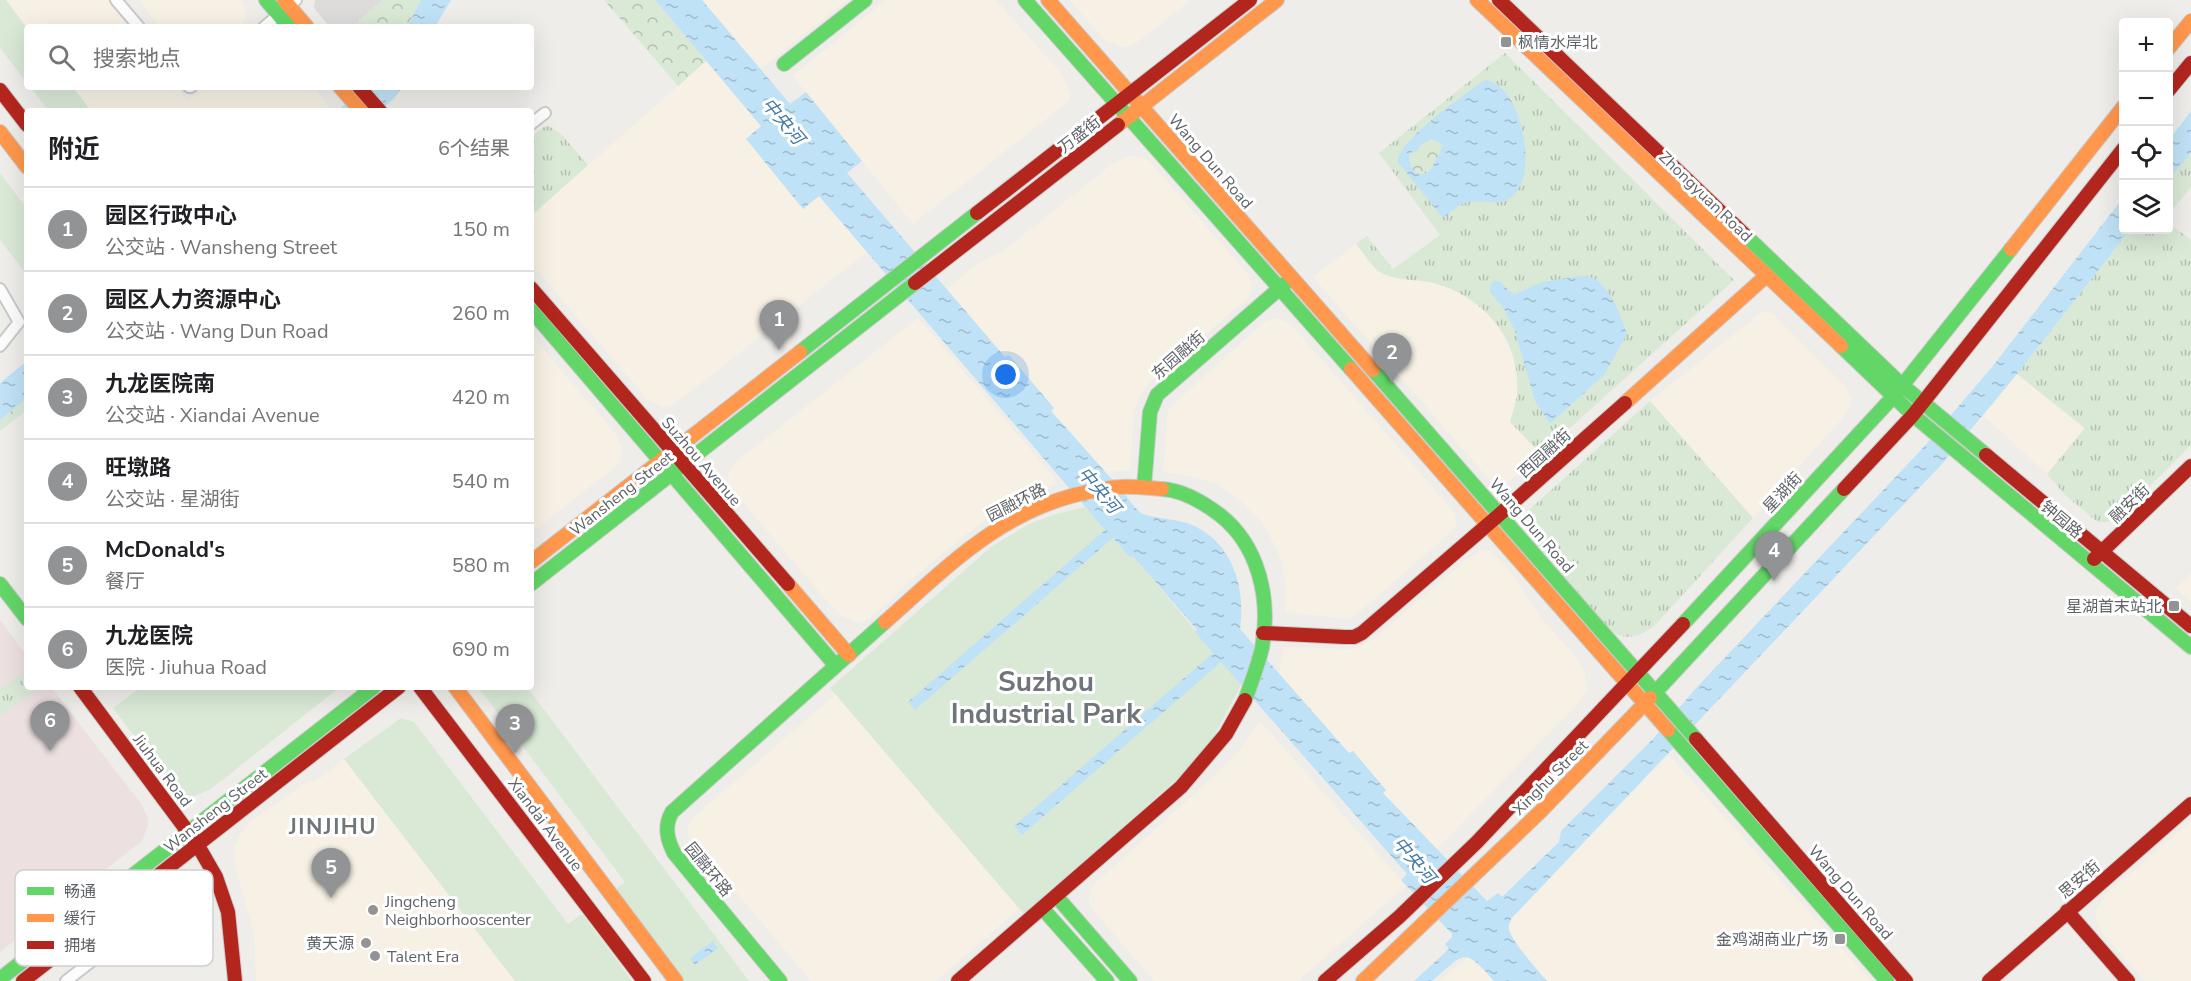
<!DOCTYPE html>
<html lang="zh">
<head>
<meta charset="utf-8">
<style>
	:root { --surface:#fff; --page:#f6f6f6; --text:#202124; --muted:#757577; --line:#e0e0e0; --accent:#919395 }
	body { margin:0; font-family:"Nunito Sans","Noto Sans SC",sans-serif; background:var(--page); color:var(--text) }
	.controls { position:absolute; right:18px; top:18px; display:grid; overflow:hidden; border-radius:6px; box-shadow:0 6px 24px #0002 }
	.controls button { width:54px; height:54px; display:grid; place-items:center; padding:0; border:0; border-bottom:2px solid var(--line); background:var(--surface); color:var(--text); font:30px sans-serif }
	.you { position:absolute; left:1006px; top:375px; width:21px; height:21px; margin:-15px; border:4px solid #fff; border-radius:50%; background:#1a73e8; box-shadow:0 0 0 9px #1a73e833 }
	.badge { display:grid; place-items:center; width:39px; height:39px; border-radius:50%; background:var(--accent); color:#fff; font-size:20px; font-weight:700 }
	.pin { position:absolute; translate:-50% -50px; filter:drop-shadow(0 2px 3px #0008) }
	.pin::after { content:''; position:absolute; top:32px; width:21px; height:18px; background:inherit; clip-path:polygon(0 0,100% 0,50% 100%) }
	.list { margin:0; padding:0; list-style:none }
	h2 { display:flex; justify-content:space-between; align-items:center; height:78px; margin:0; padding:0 24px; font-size:26px }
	h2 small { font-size:20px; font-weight:400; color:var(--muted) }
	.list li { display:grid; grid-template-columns:39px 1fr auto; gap:18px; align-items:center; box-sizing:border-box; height:84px; padding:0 24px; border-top:2px solid var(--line) }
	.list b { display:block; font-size:22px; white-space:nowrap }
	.list p { margin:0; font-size:20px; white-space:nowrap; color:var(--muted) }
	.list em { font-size:20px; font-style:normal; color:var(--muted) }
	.icon { flex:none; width:33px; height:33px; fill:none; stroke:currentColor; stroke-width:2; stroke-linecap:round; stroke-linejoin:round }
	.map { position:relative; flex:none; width:2191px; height:981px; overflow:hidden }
	.search { position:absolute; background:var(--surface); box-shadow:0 6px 24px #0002; left:24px; top:24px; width:510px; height:66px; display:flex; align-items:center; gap:15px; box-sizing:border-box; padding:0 21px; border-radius:6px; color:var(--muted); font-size:22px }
	.panel { position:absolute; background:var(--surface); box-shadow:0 6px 24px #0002; left:24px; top:108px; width:510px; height:582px; border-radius:6px }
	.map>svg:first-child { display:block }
	.commercial { fill:#f6f1e4 }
	.industrial { fill:#dedcda }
	.medical { fill:#ece1e0 }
	.grass { fill:url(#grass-tufts) }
	.forest { fill:url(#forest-crowns) }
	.green { fill:#d9e9d6 }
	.water { fill:url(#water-ripples); fill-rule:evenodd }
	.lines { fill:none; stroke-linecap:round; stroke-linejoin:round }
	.street-casing { stroke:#c9c9c9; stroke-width:14 }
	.fast-casing { stroke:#cbcbcb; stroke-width:16 }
	.slow-casing { stroke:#cbcbcb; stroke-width:16 }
	.jam-casing { stroke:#cbcbcb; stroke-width:16 }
	.street { stroke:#fcfcfc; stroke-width:10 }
	.fast { stroke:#63d668; stroke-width:14 }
	.slow { stroke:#ff974d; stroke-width:14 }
	.jam { stroke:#b3261e; stroke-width:14 }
	.poi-dot { fill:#919395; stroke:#fff; stroke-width:2 }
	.labels { text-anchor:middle; stroke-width:6; stroke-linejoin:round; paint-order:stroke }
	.poi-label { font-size:16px; fill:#5f6367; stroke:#fff; text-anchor:start }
	.street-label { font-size:16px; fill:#5f6367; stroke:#fff }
	.water-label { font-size:18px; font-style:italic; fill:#457aa6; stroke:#fff }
	.district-label { font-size:22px; font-weight:bold; letter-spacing:1.5px; fill:#707579; stroke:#fff }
	.town-label { font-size:28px; font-weight:bold; fill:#707579; stroke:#fff }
	.key { fill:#fff; stroke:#cfd0d1; stroke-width:1.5 }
	.key-label { font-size:16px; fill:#5f6367 }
</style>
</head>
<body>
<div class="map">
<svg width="2191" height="981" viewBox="0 0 2191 981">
	<defs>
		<pattern id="grass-tufts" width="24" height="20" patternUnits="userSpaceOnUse" patternTransform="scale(1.5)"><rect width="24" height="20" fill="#d9e9d6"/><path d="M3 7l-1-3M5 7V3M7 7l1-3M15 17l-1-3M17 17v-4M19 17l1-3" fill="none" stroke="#b3c0b1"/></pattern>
		<pattern id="forest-crowns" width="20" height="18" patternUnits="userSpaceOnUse" patternTransform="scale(1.5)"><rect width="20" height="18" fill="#d9e9d6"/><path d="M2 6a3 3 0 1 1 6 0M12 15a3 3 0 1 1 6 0" fill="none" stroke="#b3c0b1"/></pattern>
		<pattern id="water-ripples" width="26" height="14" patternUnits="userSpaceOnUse" patternTransform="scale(1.5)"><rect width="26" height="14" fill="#c0e2f6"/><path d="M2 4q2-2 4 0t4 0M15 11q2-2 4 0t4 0" fill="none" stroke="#9fbbcb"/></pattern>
	</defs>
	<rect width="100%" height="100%" fill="#eeedea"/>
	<path class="commercial" d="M6,0H108L129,27L27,28Z
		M139,0H241L247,13L242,27H160Z
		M702,0H847L760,69Z
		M886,0H996L1062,74L1071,95L1069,101L913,224L793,76Z
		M1069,0H1191L1136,43L1128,47L1120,46L1105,40Z
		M706,61L761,127L747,138L803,209L819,196L867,252L680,400L670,406L663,407L648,400L531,263V216Z
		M73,87H176L188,101L206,87H313L333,111H91Z
		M1134,156L1147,159L1153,165L1247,273L1252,286L1248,298L1147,385L1134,408L1130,470L1105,472L1051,411L1054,409L1008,355L1005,358L947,289L977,264L1003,251L1111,165L1127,157Z
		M1356,244L1378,271L1390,276L1426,281L1449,288L1464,295L1484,309L1506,337L1513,352L1515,365L1517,395L1510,422L1541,454L1504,486L1499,488L1494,485L1313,277Z
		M1762,312H1768L1773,314L1846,387L1851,401L1847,413L1753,518L1650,401Z
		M918,318L1054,477L1056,483L1011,505L978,525L933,561L870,618L862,622H855L840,615L832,607L730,487L728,481L729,471L737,461Z
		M1276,318L1290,323L1455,513L1456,526L1452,531L1356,615L1349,619L1286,612L1285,580L1281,560L1275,545L1261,522L1239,499L1217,484L1191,476L1163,472L1168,409L1264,322Z
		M531,335L610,427L617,436L622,450L619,463L614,468L531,533Z
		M2017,374L2085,429L2047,474L1984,416Z
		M1484,550L1490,551L1508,568L1540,617L1575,656L1585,673L1587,688L1583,698L1437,849L1383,793L1386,790L1352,751L1349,754L1279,674L1284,647L1350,649L1359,647L1375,638L1467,559Z
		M2191,573V602L2176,589Z
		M836,694L1019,909L936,981H811L690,838L687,830L689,822L696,815Z
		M1260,721L1406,886L1298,981H1154L1094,911L1089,902L1090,890L1095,883L1205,785L1237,753Z
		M1669,755L1871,981H1440L1511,919Z
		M344,759L515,981H256L254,934L234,862L235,845L239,836L250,822L304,784L322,777Z
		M2191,821V981H2145L2103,934L2096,919V910L2105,895Z"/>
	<path class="industrial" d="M315,0H383L351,27H330L317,12L314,7Z"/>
	<path class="medical" d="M0,620L27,656V687H51L142,805L148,818V825L142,841L0,952Z"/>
	<path class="grass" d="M1505,53L1734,280L1541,454L1510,422C1512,413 1516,404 1517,395C1522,340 1484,297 1434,283C1417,279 1395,281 1380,272C1371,266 1363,252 1356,244L1367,236L1393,269L1440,235L1379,153Z
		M549,126L562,135L588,165L531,216V137L544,127Z
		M2191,153V187L2169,214V179Z
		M2169,223L2191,240V445L2120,516C2112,522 2105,524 2095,520L2065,495L2047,474L2085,428L2017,374L2130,230H2168Z
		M1650,401L1753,518L1656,624C1643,635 1628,642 1612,632L1528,534L1523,521L1529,510Z
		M26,671L27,687L38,688L0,716V689Z"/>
	<path class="forest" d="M383,0H421L407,27H351Z
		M604,0H655L706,61L678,86Z
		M1431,139L1441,143V152L1430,171L1417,173C1409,169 1407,162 1410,153L1417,151L1422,144Z
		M27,398V410L0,431V420Z"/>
	<path class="green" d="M0,0H6L27,28V83L0,48Z
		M30,87H73L91,111H49Z
		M0,173L27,209V275L0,240Z
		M1085,507L1130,558L1133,556L1241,685L1215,734L1187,770L1024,914L830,688L991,547L1029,524L1056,514Z
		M141,687H340L211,789L192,797L177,791L170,784L113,708Z
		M478,687H527L749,981H685L616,889L625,882Z
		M401,718L414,722L568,924L582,914L632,981H515L344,759Z"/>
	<path class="water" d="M421,0H451L435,27H407Z
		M655,0H702L790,104L806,92L862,161L847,173L1005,357L1009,355L1054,408L1051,411C1075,437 1098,464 1121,490C1127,496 1135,510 1143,514C1154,518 1174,519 1187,523C1232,539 1246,586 1240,629L1349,753L1353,751L1386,790L1383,793L1487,901L1498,893L1502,897L1559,842L1561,831L1652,740L1697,687L1922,449L1992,367L2123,198L2124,230H2130L2017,374L1942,464L1511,919C1510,923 1508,925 1509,929C1511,941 1538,970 1547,981H1494C1463,946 1465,953 1432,981H1414L1449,949L1445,944L1452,937V934L1401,880L1407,874L1221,662L1022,835L1014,826L1213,653L1195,632L1197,630L1133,556L1130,558L1113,538L915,710L908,702L1105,530L819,196L803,209L746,139L761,126Z
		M1486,80C1521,84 1542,178 1509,199C1498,206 1481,200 1468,202C1459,204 1452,211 1445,217H1442L1398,162C1397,141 1461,98 1479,84ZM1431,139L1441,143C1443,149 1441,150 1438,156C1435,160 1434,165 1431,169C1419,183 1406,167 1410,153L1417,151L1422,144Z
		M365,87H402C384,117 367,111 337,111Z
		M2191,111V153L2169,179V140Z
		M1579,276C1583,277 1589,276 1593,278C1611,288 1621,316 1627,334L1604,375L1550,424L1535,401L1515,331L1503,307L1490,292V286L1494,281H1500L1509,291L1515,294L1542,282Z
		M27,361V398L0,420V383Z
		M713,941L718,948L695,965L690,958Z"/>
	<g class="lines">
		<defs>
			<path id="street" d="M116,0L139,27
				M264,27L296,0
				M189,87H191
				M531,124L545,113
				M0,289L19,322L0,346
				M66,981L149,917"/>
			<path id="fast" d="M266,0L289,27
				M1025,0L1351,369
				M784,64L865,0
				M1744,234L1903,386L1986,455
				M531,310L836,666
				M1841,346L1913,415L2191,647
				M800,352L977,213
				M1373,370L1696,739
				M1144,487L1150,412L1157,395L1288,281
				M1162,489C1182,490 1204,503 1220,515C1259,546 1271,599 1262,648C1258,665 1251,684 1245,700
				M0,584L27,619
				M531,584L915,283
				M1683,624L1893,397L2011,249
				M1650,698L1844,489
				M1668,730L1887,981
				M1057,897L1130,981
				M1043,909L1107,981
				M0,979L374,687
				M780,981L674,853C667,839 664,826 672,812L885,622"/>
			<path id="slow" d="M284,0L307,27
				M1048,0L1373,370
				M1477,0L1841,346
				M2168,49L2191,21
				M340,87L361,111
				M1118,125L1277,0
				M0,132L27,167
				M2011,249L2124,106
				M1351,369L1668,730
				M1625,403L1766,276
				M531,562L800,352
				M788,584L849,655
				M885,622C949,565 1005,507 1093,491C1102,490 1111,487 1120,487C1134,486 1148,488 1162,489
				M455,687L676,981
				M1363,981L1541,811L1650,698"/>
			<path id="jam" d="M1499,0L1744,234
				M359,87L380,111
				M0,90L27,125
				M2168,91L2191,63
				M977,213L1250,0
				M915,283L1118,125
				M531,288L788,584
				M1986,455L2191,626
				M1844,489L1913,415L2124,148
				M2094,559L2191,466
				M1263,633L1345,637H1354L1362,633L1500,514L1625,403
				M80,687L197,844L216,877L228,912L235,981
				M420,687L644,981
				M1696,739L1906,981
				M2067,911L2128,981
				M23,981L399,687
				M958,981L1181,787L1226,734L1245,700
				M1325,981L1399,917L1477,842L1683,624
				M1989,981L2191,804"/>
		</defs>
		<use href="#street" class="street-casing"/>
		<use href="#fast" class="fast-casing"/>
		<use href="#slow" class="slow-casing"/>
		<use href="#jam" class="jam-casing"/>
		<use href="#street" class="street"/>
		<use href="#fast" class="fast"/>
		<use href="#slow" class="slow"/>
		<use href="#jam" class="jam"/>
	</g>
	<g class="poi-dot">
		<rect x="1500" y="36" width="12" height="12" rx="3"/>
		<rect x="2168" y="600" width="12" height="12" rx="3"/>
		<circle cx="373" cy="910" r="6"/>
		<rect x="1834" y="933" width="12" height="12" rx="3"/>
		<circle cx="366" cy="943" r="6"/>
		<circle cx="375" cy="956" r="6"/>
	</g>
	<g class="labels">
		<g class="poi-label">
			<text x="1518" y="48">枫情水岸北</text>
			<text x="2162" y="612" text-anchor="end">星湖首末站北</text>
			<text x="385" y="907">Jingcheng<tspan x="385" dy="18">Neighborhooscenter</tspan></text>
			<text x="1828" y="945" text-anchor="end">金鸡湖商业广场</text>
			<text x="354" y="949" text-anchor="end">黄天源</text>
			<text x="387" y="962">Talent Era</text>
		</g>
		<g class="street-label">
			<text transform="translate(1079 134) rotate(-38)" y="6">万盛街</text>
			<text transform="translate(1211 161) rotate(49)" y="6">Wang Dun Road</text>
			<text transform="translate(1706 196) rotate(44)" y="6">Zhongyuan Road</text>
			<text transform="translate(1178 355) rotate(-41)" y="6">东园融街</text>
			<text transform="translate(1544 453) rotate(-42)" y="6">西园融街</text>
			<text transform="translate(702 461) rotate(49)" y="6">Suzhou Avenue</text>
			<text transform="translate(1782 492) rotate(-47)" y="6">星湖街</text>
			<text transform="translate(621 493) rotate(-38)" y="6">Wansheng Street</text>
			<text transform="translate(1016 502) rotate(-27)" y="6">园融环路</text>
			<text transform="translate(2129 503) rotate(-44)" y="6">融安街</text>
			<text transform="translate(2062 519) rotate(40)" y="6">钟园路</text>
			<text transform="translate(1532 525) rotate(49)" y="6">Wang Dun Road</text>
			<text transform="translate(163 770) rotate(53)" y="6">Jiuhua Road</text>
			<text transform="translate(1550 777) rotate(-45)" y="6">Xinghu Street</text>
			<text transform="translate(215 810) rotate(-38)" y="6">Wansheng Street</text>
			<text transform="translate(546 824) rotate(53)" y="6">Xiandai Avenue</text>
			<text transform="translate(709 869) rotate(51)" y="6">园融环路</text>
			<text transform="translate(2079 879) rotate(-41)" y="6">思安街</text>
			<text transform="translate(1851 892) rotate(49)" y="6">Wang Dun Road</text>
		</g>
		<g class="water-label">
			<text transform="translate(783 121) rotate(50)" y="6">中央河</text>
			<text transform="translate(1099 490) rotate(50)" y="6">中央河</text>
			<text transform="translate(1414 860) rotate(50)" y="6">中央河</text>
		</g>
		<g class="district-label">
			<text x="333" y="834">JINJIHU</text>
		</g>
		<g class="town-label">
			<text x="1046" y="691">Suzhou<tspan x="1046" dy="32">Industrial Park</tspan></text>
		</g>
	</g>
	<rect x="15" y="870" width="198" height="96" rx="9" class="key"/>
	<rect x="27" y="887" width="27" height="8" fill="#63d668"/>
	<rect x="27" y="914" width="27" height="8" fill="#ff974d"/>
	<rect x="27" y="941" width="27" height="8" fill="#b3261e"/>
	<g class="key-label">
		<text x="64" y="897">畅通</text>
		<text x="64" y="924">缓行</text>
		<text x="64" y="951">拥堵</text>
	</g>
</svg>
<div class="controls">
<button>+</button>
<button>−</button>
<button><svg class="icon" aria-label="locate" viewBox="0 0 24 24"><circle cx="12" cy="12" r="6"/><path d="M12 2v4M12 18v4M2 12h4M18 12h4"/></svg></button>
<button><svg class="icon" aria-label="layers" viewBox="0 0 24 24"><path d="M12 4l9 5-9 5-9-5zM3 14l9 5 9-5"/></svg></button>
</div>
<div class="you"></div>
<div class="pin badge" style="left:779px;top:350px">1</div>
<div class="pin badge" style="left:1392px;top:383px">2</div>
<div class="pin badge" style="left:515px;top:754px">3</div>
<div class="pin badge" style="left:1774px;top:581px">4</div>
<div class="pin badge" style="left:331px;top:898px">5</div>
<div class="pin badge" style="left:50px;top:751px">6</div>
<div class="search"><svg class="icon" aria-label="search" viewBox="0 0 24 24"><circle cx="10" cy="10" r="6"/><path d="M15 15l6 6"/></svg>搜索地点</div>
<section class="panel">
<h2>附近<small>6个结果</small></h2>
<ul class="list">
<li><span class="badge">1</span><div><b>园区行政中心</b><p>公交站 · Wansheng Street</p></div><em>150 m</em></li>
<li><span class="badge">2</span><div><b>园区人力资源中心</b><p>公交站 · Wang Dun Road</p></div><em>260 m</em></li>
<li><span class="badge">3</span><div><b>九龙医院南</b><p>公交站 · Xiandai Avenue</p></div><em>420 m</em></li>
<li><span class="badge">4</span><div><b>旺墩路</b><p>公交站 · 星湖街</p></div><em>540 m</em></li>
<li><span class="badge">5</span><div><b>McDonald's</b><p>餐厅</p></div><em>580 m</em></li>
<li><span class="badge">6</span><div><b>九龙医院</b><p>医院 · Jiuhua Road</p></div><em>690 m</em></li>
</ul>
</section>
</div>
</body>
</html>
